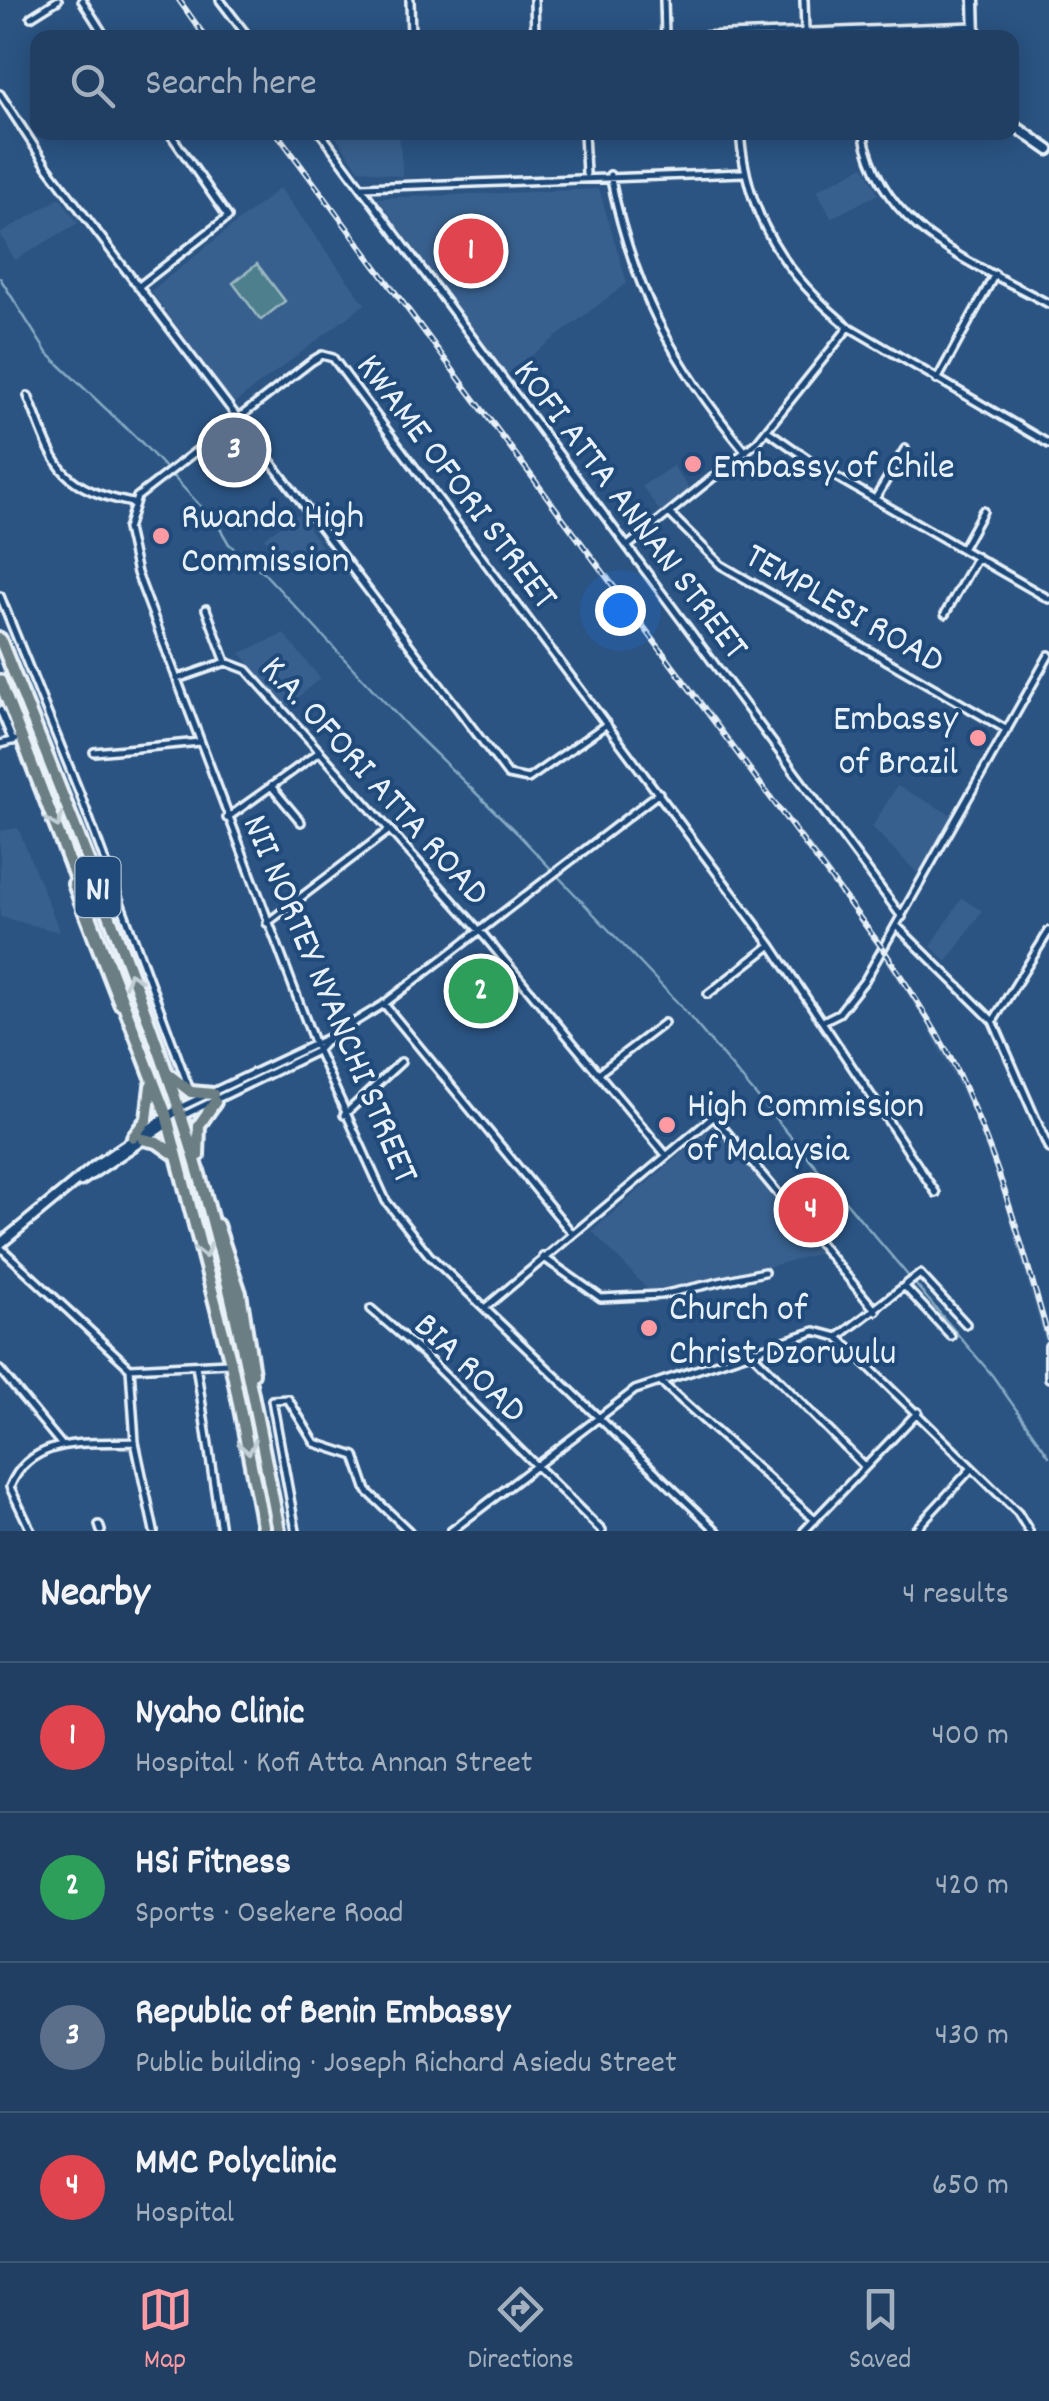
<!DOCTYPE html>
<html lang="en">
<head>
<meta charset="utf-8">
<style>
	:root { --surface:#203f62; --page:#2d4a6b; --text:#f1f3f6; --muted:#a2afbe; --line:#3d5877; --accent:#ff9aa2 }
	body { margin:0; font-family:Dekko,sans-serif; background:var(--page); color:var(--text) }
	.you { position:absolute; left:620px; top:610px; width:35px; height:35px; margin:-25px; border:8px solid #fff; border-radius:50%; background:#1a73e8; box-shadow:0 0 0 15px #1a73e833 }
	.badge { display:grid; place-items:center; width:65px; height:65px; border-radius:50%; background:var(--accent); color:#fff; font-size:32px; font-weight:700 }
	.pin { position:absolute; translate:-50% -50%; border:5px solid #fff; box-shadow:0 2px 10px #0006 }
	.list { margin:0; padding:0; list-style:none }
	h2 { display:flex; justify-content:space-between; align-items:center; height:130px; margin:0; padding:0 40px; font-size:42px }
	h2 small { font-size:32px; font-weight:400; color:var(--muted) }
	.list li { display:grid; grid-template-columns:65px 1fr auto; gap:30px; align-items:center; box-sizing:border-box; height:150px; padding:0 40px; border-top:2px solid var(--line) }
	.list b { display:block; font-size:38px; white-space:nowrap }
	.list p { margin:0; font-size:32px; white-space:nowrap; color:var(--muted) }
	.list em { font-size:32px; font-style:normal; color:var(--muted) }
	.icon { flex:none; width:55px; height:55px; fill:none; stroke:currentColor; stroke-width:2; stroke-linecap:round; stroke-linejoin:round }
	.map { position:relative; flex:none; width:1049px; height:1531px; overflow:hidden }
	.search { position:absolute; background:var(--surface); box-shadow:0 5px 25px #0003; left:30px; right:30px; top:30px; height:110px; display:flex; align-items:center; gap:25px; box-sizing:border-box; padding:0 35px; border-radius:20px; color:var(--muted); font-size:38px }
	.sheet { height:730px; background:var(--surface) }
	nav { display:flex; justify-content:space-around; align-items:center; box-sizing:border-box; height:140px; border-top:2px solid var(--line); background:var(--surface); font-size:28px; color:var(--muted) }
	nav a { display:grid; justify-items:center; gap:5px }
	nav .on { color:var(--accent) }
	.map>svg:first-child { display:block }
	.built { fill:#39608e }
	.green { fill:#4e808c; stroke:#9bb8c2; stroke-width:2.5 }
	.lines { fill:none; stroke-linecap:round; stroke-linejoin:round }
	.stream { stroke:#86aac3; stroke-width:2.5 }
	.street-casing { stroke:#e8f1f8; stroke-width:12 }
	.secondary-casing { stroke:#e8f1f8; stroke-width:15 }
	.highway-casing { stroke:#e8f1f8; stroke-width:18 }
	.street { stroke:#1f4a7a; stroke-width:5 }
	.secondary { stroke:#1f4a7a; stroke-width:8 }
	.highway { stroke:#6b7e84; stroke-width:10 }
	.rail-casing { stroke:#e8f1f8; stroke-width:6 }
	.rail { stroke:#1f4a7a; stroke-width:2.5; stroke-dasharray:8; stroke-linecap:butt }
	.oneway { stroke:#c2ced5 }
	.poi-dot { fill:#ff9aa2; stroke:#1f4a7a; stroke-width:4 }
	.labels { text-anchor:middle; stroke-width:8; stroke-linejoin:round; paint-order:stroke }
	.shield { fill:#1f4a7a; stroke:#acbfd2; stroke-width:2.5 }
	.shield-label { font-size:35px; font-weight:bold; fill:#e8f1f8 }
	.poi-label { font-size:38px; fill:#e8f1f8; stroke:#1f4a7a; text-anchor:start }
	.street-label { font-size:38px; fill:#e8f1f8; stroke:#1f4a7a }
</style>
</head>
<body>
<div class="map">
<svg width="1049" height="1531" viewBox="0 0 1049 1531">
	<rect width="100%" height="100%" fill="#2b5483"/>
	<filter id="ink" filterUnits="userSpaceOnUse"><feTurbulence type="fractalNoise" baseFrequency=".01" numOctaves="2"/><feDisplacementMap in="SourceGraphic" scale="20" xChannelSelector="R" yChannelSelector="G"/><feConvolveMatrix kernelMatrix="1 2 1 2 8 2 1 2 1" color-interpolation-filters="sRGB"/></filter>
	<g filter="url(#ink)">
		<path class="built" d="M272,133H279L826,865L929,1016L977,1110L1008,1191L1049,1336V1356L1002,1193L972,1113L924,1019L849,907Z
			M333,133H399L403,177L359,169Z
			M864,166L878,194L831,218L817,190Z
			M280,188L365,304L233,404L151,291Z
			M599,189L627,283L506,375L378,198Z
			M60,198L78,223L15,260L0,234Z
			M673,466L691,491L661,513L642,486Z
			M298,514L323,548L292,568L264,538Z
			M284,634L320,678L287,707L240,653Z
			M897,786L952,815L919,875L872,827Z
			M18,828L60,932L0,917V831Z
			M962,898L982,911L947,962L931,946Z
			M714,1125L824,1252L655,1297L592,1231Z"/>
		<path class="green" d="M257,264L285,301L261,320L233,283Z"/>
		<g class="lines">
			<path class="stream" d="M0,278L47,353L143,444L218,525L229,544L264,573L409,728L517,833L678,1003L992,1375L1049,1456"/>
			<defs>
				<path id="street" d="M82,0L106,38
					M220,0L249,38
					M410,0L411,38
					M534,0L535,38
					M664,0L665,36
					M804,0L805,31
					M31,17L58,0
					M645,38L975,26
					M0,94L47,166L508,775L528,779L607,724
					M320,132L902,917
					M584,132L586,174
					M740,132C746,215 785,276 849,327L1049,444
					M863,132C882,232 969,260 1049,304
					M610,175C633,290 672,362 746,452
					M362,187L743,173
					M138,287L228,217L169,132
					M937,380L995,274
					M28,396C55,463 55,487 132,503
					M768,431L824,470L1049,599
					M875,499L905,449
					M670,514L721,565L1007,730
					M629,545L757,442L849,327
					M962,549L983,511
					M0,596L80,794L188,1085
					M206,609L226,662
					M945,614L977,557
					M177,679L226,662L247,670L485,937L666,1155
					M0,710L13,741
					M0,744L15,740
					M94,752L200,742
					M271,786L301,822
					M227,818L319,752
					M267,923L388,831
					M897,926L993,1021L1049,1149
					M708,994L771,945
					M384,1004L571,1232
					M825,1020L839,1013L865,980L1049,655
					M993,1021L1049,931
					M600,1072L664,1023
					M179,1108L330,1037L384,1004L659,793
					M184,1115L317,1051L328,1039
					M344,1115L401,1062
					M715,1118L876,1311
					M0,1247L130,1368
					M543,1257L601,1298L661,1295L764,1272
					M905,1287L951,1336
					M486,1307L725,1107
					M371,1309L422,1353L602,1531
					M838,1337L920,1274L966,1324
					M1049,1346V1378
					M751,1352L865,1467
					M196,1365L221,1531
					M130,1368L135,1442L154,1531
					M130,1368L228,1363
					M0,1370L61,1444
					M661,1382L815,1520
					M99,1525L101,1531
					M31,1531L10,1487C31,1435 88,1444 135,1442
					M296,1531L272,1400L288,1399L315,1443L355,1456L367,1491L409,1531
					M451,1531L635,1390L815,1331L838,1337L1018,1513L1029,1531
					M717,1531L429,1255L386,1201L314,1042L137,573L127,529L137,497L312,361L322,355L333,358L771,945L936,1193
					M804,1531L918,1412
					M914,1531L971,1469"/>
				<path id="secondary" d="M974,0L975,38
					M1012,124L1049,150
					M81,1181L169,1122
					M0,1244L96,1165L179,1109"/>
				<path id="highway" d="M0,639C62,794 126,950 179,1109C224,1246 252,1389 279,1531
					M0,681L166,1114L231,1363L264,1531
					M74,884L120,1003
					M169,1075L191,1092L213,1094
					M133,1137L147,1119L151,1086
					M143,1139L157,1142L177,1156
					M198,1156L199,1125L215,1102
					M217,1225L240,1293L253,1373"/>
			</defs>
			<use href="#street" class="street-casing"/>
			<use href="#secondary" class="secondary-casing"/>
			<use href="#highway" class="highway-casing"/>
			<use href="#street" class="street"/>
			<use href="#secondary" class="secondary"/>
			<use href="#highway" class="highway"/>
			<defs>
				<path id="rail" d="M179,0L206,38
					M276,132L883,949C907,986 932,1022 952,1061C996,1150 1022,1245 1049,1339"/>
			</defs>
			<use href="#rail" class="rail-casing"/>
			<use href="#rail" class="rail"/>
		</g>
		<defs><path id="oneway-chevron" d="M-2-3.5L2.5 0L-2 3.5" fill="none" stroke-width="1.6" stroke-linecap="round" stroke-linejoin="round" transform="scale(2.5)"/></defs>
		<g class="oneway">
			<use href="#oneway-chevron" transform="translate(56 821) rotate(69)"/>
			<use href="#oneway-chevron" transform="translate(132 979) rotate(-110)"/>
			<use href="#oneway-chevron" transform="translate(204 1251) rotate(75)"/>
			<use href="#oneway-chevron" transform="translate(248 1447) rotate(79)"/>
		</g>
	</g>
	<g class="poi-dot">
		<circle cx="693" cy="464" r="10"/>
		<circle cx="161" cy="536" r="10"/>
		<circle cx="978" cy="738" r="10"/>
		<circle cx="667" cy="1125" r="10"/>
		<circle cx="649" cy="1328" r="10"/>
	</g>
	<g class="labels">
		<rect class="shield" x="75.5" y="857" width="45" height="60" rx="8"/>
		<g class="shield-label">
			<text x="98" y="899">N1</text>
		</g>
		<g class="poi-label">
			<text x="713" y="477">Embassy of Chile</text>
			<text x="181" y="527">Rwanda High<tspan x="181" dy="44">Commission</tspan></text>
			<text x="958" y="729" text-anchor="end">Embassy<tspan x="958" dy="44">of Brazil</tspan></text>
			<text x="687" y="1116">High Commission<tspan x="687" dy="44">of Malaysia</tspan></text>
			<text x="669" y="1319">Church of<tspan x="669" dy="44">Christ Dzorwulu</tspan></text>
		</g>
		<g class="street-label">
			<text transform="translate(459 480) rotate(53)" y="13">KWAME OFORI STREET</text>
			<text transform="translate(633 508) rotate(53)" y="13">KOFI ATTA ANNAN STREET</text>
			<text transform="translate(846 606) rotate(30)" y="13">TEMPLESI ROAD</text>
			<text transform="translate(377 779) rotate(48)" y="13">K.A. OFORI ATTA ROAD</text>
			<text transform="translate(333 998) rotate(67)" y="13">NII NORTEY NYANCHI STREET</text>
			<text transform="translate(472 1366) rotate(44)" y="13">BIA ROAD</text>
		</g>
	</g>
</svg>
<div class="you"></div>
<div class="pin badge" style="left:471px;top:251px;background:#e0444e">1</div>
<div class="pin badge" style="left:481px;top:991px;background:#2e9e5b">2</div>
<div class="pin badge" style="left:234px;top:450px;background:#5c6f8a">3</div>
<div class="pin badge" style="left:811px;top:1210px;background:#e0444e">4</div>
<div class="search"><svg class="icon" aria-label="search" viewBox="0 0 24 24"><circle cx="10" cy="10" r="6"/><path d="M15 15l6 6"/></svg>Search here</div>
</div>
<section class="sheet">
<h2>Nearby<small>4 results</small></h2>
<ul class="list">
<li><span class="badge" style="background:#e0444e">1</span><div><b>Nyaho Clinic</b><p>Hospital · Kofi Atta Annan Street</p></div><em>400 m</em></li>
<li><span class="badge" style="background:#2e9e5b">2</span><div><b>HSi Fitness</b><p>Sports · Osekere Road</p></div><em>420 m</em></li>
<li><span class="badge" style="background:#5c6f8a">3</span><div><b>Republic of Benin Embassy</b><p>Public building · Joseph Richard Asiedu Street</p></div><em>430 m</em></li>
<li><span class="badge" style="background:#e0444e">4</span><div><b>MMC Polyclinic</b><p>Hospital</p></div><em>650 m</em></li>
</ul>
</section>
<nav>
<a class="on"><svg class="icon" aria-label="map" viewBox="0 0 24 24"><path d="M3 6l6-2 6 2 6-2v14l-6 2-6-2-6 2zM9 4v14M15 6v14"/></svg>Map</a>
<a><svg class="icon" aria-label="directions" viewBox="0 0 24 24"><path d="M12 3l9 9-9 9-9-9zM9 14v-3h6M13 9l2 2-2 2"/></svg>Directions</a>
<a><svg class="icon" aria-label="saved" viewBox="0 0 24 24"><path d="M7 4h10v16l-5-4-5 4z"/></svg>Saved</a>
</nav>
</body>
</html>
